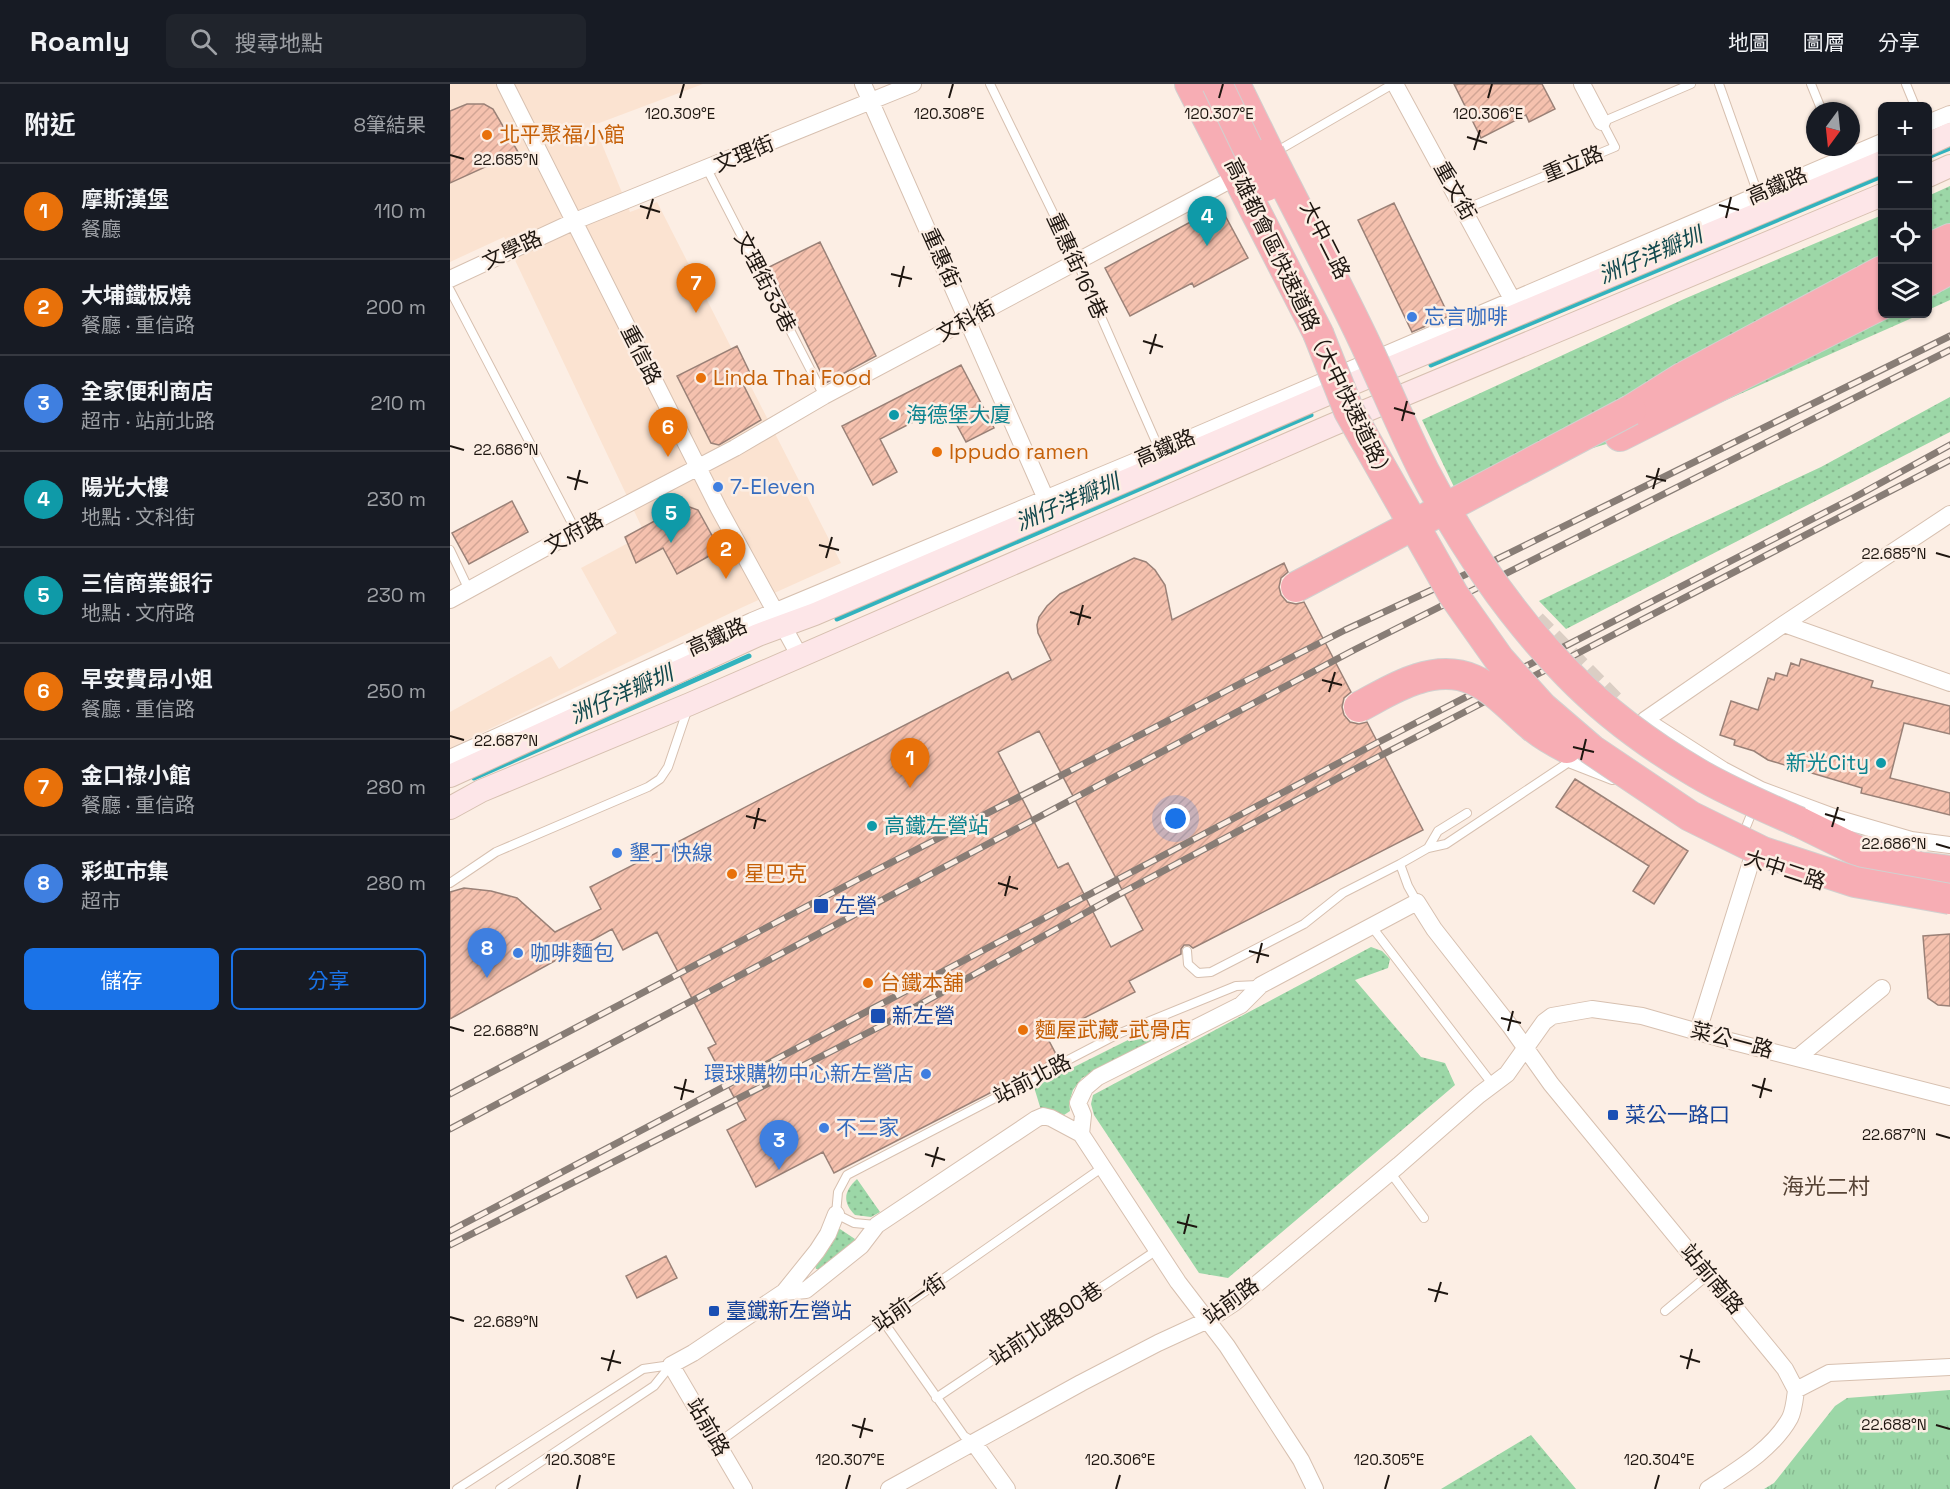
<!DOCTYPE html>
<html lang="zh-TW">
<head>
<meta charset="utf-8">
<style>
	:root { --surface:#171b24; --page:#20242c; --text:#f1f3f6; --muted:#9ea1a6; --line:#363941; --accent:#1a73e8 }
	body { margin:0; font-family:"Space Grotesk","Noto Sans TC",sans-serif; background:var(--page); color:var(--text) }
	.controls { position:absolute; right:18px; top:18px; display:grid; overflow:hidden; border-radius:9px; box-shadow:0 2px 4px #0004 }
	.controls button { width:54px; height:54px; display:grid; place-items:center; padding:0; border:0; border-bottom:2px solid var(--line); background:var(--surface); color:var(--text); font:30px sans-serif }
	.compass { position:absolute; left:1356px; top:18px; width:54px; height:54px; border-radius:50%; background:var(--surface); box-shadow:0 2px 4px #0004; rotate:195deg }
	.you { position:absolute; left:726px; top:735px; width:21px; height:21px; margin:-15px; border:4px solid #fff; border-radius:50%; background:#1a73e8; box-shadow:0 0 0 9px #1a73e833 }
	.badge { display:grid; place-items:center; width:39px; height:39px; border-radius:50%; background:var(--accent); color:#fff; font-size:20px; font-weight:700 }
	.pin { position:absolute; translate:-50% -50px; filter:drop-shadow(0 2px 3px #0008) }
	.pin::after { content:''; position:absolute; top:32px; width:21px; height:18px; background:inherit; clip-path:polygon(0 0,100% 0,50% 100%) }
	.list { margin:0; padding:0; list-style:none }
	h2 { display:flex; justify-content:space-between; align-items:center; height:78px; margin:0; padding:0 24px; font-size:26px }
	h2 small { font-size:20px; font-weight:400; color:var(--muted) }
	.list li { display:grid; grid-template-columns:39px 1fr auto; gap:18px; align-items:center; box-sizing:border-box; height:96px; padding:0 24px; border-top:2px solid var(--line) }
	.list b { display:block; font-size:22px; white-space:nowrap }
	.list p { margin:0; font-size:20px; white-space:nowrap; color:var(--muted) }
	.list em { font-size:20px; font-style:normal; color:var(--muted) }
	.actions { display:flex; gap:12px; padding:18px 24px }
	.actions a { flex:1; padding:14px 0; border:2px solid var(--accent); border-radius:9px; text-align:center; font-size:21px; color:var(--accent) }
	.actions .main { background:var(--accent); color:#fff }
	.icon { flex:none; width:33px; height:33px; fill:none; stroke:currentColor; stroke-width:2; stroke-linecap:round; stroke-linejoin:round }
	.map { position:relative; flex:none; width:1500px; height:1405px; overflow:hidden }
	header { display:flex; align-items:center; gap:36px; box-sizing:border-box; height:84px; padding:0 30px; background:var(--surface); border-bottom:2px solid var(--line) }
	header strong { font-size:28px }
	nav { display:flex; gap:33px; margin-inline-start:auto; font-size:21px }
	.search { width:420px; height:54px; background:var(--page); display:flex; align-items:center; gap:15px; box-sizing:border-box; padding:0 21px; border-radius:9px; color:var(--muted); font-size:22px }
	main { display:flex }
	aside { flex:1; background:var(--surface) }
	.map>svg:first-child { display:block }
	.built { fill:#fbe3d1 }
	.grass { fill:url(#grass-dots) }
	.park { fill:url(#park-tufts) }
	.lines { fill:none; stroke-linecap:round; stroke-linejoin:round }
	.stream { stroke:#32b3be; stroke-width:5 }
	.building { fill:url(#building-hatch); stroke:#9a8177; stroke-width:1.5; fill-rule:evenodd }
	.street-tunnel { stroke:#dbcec4; stroke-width:16; stroke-dasharray:16 8; stroke-linecap:butt }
	.lane-casing { stroke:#d7c0b0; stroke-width:10 }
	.street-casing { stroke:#d7c0b0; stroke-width:18 }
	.secondary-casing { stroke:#d7c0b0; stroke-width:24 }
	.highway-casing { stroke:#d2d0cf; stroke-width:32 }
	.lane { stroke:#fff; stroke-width:8 }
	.street { stroke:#fff; stroke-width:16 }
	.secondary { stroke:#fde6e8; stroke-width:22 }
	.highway { stroke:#f7adb4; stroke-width:30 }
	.rail-casing { stroke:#887d76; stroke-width:7 }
	.rail { stroke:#fceee4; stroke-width:4.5; stroke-dasharray:14; stroke-linecap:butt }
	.highway-bridge-casing { stroke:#d2d0cf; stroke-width:32; stroke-linecap:butt }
	.highway-bridge { stroke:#f7adb4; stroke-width:30 }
	.ticks { fill:none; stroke:#1e1610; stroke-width:2 }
	.food-dot { fill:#e8710a; stroke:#fceee4; stroke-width:2 }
	.shop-dot { fill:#3f7fe0; stroke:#fceee4; stroke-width:2 }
	.culture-dot { fill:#0f9aa8; stroke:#fceee4; stroke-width:2 }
	.transit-dot { fill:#1a4fb4; stroke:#fceee4; stroke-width:2 }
	.labels { text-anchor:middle; stroke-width:5; stroke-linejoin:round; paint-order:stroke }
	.food-label { font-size:21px; fill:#c56008; stroke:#fceee4; text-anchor:start }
	.street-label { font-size:21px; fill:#1e1610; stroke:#fceee4 }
	.shop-label { font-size:21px; fill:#366cbe; stroke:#fceee4; text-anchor:start }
	.culture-label { font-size:21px; fill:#0d838f; stroke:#fceee4; text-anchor:start }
	.transit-label { font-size:21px; fill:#164399; stroke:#fceee4; text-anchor:start }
	.water-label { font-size:22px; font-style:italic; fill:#10474c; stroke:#fceee4 }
	.neighbourhood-label { font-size:22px; fill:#564335; stroke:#fceee4 }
	.ticks-label { font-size:15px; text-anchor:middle; fill:#1e1610; stroke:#fceee4; stroke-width:5; stroke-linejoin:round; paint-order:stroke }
</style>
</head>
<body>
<header>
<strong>Roamly</strong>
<div class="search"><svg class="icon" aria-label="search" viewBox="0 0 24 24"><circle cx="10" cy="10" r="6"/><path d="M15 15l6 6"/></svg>搜尋地點</div>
<nav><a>地圖</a><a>圖層</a><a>分享</a></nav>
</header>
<main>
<aside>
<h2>附近<small>8筆結果</small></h2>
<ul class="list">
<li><span class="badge" style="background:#e8710a">1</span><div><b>摩斯漢堡</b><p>餐廳</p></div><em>110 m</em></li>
<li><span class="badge" style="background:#e8710a">2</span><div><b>大埔鐵板燒</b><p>餐廳 · 重信路</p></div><em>200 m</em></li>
<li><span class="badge" style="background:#3f7fe0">3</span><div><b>全家便利商店</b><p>超市 · 站前北路</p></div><em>210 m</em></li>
<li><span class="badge" style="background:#0f9aa8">4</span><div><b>陽光大樓</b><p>地點 · 文科街</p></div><em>230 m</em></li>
<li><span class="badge" style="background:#0f9aa8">5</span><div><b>三信商業銀行</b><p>地點 · 文府路</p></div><em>230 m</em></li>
<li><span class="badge" style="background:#e8710a">6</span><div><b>早安費昂小姐</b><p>餐廳 · 重信路</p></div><em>250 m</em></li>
<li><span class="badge" style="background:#e8710a">7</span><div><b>金口祿小館</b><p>餐廳 · 重信路</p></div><em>280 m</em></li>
<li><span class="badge" style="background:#3f7fe0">8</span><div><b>彩虹市集</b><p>超市</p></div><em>280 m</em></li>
</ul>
<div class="actions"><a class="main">儲存</a><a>分享</a></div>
</aside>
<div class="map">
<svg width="1500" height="1405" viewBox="0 0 1500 1405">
	<defs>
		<pattern id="grass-dots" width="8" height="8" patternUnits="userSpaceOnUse" patternTransform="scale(1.5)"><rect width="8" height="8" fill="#9cd7a7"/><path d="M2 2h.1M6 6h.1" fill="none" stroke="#86b88f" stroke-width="1.8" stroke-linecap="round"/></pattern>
		<pattern id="park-tufts" width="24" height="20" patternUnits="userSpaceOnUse" patternTransform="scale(1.5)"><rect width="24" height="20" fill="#9cd7a7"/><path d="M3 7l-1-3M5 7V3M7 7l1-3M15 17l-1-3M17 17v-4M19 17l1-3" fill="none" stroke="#86b88f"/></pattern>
		<pattern id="building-hatch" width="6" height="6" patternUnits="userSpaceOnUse" patternTransform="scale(1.5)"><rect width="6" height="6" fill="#f5c1ae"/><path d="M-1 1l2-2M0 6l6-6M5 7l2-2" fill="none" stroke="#d2a595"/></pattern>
	</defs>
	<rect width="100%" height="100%" fill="#fceee4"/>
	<path class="built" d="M0,0H253L144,41L180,128L207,118L391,479L293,523L0,664V628L101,572L109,585L167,549L131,484L195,450L54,153L0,178Z"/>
	<path class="grass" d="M1500,102V216L1478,226V112Z
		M1432,131V230H1471L1220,341L1005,405L972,336L1234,215Z
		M1500,313V348L1116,545L1089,517L1221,453L1371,383Z
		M921,863L932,867L940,875L938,884L905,896L971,973L995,979L1005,1001L778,1194L749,1189L644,1031L641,1020L643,1011Z
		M702,944L712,946L707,956L632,994L623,1006L619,1019L620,1027L614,1031L597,1025L591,1026L584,1003Z
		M407,1095L430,1128L421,1133L405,1131C392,1118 394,1107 407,1095Z
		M390,1145L405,1155L402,1163L372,1186L366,1185L365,1181L386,1146Z
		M1081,1351L1126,1405H991Z"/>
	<path class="park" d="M1500,1306V1405H1314L1324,1399L1385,1322L1397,1314Z"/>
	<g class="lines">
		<path class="stream" d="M1478,73L1500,64
			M981,281L1432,92
			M387,535L861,331
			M24,694L299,572"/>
	</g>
	<path class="building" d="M1004,0H1092L1105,25L1079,38L1076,31L1031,54Z
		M17,20H34L43,25L68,68L0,99V27Z
		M944,119L999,232L962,248L908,136Z
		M770,122L798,174L744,203L742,199L680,232L655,184Z
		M370,158L426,272L376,299L319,183Z
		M287,262L300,289L290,294L311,336L269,361L261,359L227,292Z
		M511,281L544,344L516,358L496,321L430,355L447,388L423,401L392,342Z
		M62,417L78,448L19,480L2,449Z
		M234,421L248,426L270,466L227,490L213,464L186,479L175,453Z
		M684,474L696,478L705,486L715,501L722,536L834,479L838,488L831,494L829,503L831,511L837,518L846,520L854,518L901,608L894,614L892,623L894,631L900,638L909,640L917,638L973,746L743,864L739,861H734L731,865V870L679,897L685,908L597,953L608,974L384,1089L373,1068L306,1103L277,1046L296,1036L258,964L266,960L207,848L173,866L162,845L0,935V808L14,804L41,807L67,814L105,848L151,825L140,803L558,588L562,596L601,576L588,549L587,541L589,533L597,522L610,510ZM589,647L693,846L661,863L618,779L608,784L548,668Z
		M1351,575L1423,597L1421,603L1500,622V650L1454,639L1440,694L1500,709V731L1411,709L1412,704L1318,676L1304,667L1284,661L1285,656L1270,651L1281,617L1308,626L1318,594L1324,596L1326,589L1337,592L1341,579L1349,582Z
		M1125,695L1238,767L1204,820L1183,807L1199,782L1106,723Z
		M1500,850V922L1488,921L1478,914L1473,852Z
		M216,1172L227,1194L187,1214L176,1192Z"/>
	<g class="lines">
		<path class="street-tunnel" d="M1087,535L1170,620"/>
		<defs>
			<path id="lane" d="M540,0L627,178L710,367
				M1269,0L1308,110
				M1361,0L1372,27
				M1456,0L1465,22
				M829,66L943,0
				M257,85L374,312
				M1015,125L1165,63L1152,38L1241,0
				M0,206L126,447
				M0,466L19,506
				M1292,753L1304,723
				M978,764L988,747L1017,729
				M0,799L46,768L198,703L210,695L218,683L238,624
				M967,818L958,802L950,780L978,764L996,760L1122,676
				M922,843L1043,1001
				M737,867L738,880L748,889L761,888L854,840L893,809L950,780
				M940,1088L974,1134
				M426,1141L404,1139L386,1130L388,1108L397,1091L668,950L786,902L808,901
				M1215,1227L1258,1191
				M433,1237L514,1352L524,1358
				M486,1314L707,1166
				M268,1359L433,1237L653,1083
				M7,1405L193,1285L221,1281
				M50,1405L204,1302L221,1281"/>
			<path id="street" d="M55,0L269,425L349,571
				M413,0L596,415
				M945,0L1062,215
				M1132,0L1152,38
				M1478,39L1500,30
				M0,195L125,137L463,0
				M1500,430L1334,540L1195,636L1273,686L1311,706L1389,735L1461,756L1500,761
				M0,516L126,447L285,364L374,312L784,94
				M1334,540L1500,599
				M0,674L302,537L710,367L1432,58
				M1122,676L1163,692
				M1248,947L1301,778
				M1347,974L1432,904
				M631,1050L633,1031L628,1019L635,1004L648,993L791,921L811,901L967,818L984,845L1060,942L1101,1000L1327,1275L1335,1285L1346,1306
				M334,1208L356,1206L411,1162L427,1141L586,1035L593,1032L601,1034L631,1050L728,1198L777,1262L851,1376L865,1405
				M1346,1306L1379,1289L1500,1283
				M524,1359L557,1405
				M294,1405L221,1281L243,1269L334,1208L367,1167L378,1150L386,1130
				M439,1405L631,1299L708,1259L758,1236L784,1219L949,1081L1029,1011L1057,990L1094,938L1102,932L1142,925L1192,932L1280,957L1500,1013
				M1258,1405C1287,1386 1323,1365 1340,1334C1344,1326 1345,1314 1346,1306"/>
			<path id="secondary" d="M1478,60L1500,50
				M1478,92L1500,82
				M0,692L308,551L365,530L885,307L1432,78
				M0,724L31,707L240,620L882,341L1432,111"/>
			<path id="highway" d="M740,0L868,249
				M785,0L819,69
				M1478,165L1500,155
				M1478,197L1500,185
				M1181,326L1232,294L1432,187
				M1170,352L1432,220
				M1349,738L1408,767L1470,783L1500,787"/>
		</defs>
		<use href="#lane" class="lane-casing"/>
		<use href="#street" class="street-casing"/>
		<use href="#secondary" class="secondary-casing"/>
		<use href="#highway" class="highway-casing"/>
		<use href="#lane" class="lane"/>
		<use href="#street" class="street"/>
		<use href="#secondary" class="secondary"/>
		<use href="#highway" class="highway"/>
		<defs>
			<path id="rail" d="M0,1010L405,797L895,546L1023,487L1500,252
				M0,1045L904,566L1500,266
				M0,1147L921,662L1405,413L1500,361
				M0,1161L431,942L664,813L926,674L1500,376"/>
		</defs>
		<use href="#rail" class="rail-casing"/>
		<use href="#rail" class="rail"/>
		<defs>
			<path id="highway-bridge" d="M767,0L816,102
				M819,69C850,131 883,192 913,255C934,299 952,344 974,387C1013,461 1059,530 1118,590C1155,628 1201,662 1247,689C1279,708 1315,723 1349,738
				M868,249L899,327L1003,510L1049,575L1092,623L1142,666L1240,732L1313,768L1405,798L1500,815
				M846,503L1181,326
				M909,623C928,613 947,601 967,595C1022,577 1045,610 1082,642C1093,651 1105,658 1117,664"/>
		</defs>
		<use href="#highway-bridge" class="highway-bridge-casing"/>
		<use href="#highway-bridge" class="highway-bridge"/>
	</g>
	<path class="ticks" d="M230,14L234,0M499,14L503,0M769,14L773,0M1038,14L1042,0M1017,53L1037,59M1024,66L1030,46M0,71L14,75M1269,121L1289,126M190,122L210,128M1276,134L1281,113M197,135L203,115M441,190L462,195M449,203L454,182M693,257L713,263M700,270L706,250M944,324L965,330M952,337L957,317M0,362L14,366M1196,392L1216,397M117,393L138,399M1203,405L1209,384M125,406L130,386M369,461L389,466M1486,469L1500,473M376,474L382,453M620,528L641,534M628,541L633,521M872,596L892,601M879,608L885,588M0,652L14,656M1123,663L1144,668M1131,676L1136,655M1375,730L1395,736M296,732L316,737M1382,743L1388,723M304,745L309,724M1486,760L1500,764M548,799L568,805M555,812L560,792M799,867L819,872M807,879L812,859M1051,934L1071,939M0,943L14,947M1058,947L1063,927M1302,1001L1322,1007M224,1003L244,1008M1310,1014L1315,994M231,1016L236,995M1486,1050L1500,1054M475,1070L495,1076M482,1083L488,1063M727,1138L747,1143M734,1150L739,1130M978,1205L998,1210M985,1218L991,1198M0,1233L14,1237M1230,1272L1250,1278M151,1274L171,1279M1237,1285L1242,1265M158,1287L164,1266M402,1341L423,1347M1486,1341L1500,1345M410,1354L415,1334M127,1405L130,1391M396,1405L400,1391M666,1405L670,1391M935,1405L939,1391M1205,1405L1209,1391"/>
	<g class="food-dot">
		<circle cx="37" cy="51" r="6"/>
		<circle cx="251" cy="294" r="6"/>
		<circle cx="487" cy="368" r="6"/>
		<circle cx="282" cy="790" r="6"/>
		<circle cx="418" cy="899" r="6"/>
		<circle cx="573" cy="946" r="6"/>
	</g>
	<g class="shop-dot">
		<circle cx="962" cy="233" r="6"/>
		<circle cx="268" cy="403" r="6"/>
		<circle cx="167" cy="769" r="6"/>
		<circle cx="68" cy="869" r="6"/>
		<circle cx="476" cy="990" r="6"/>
		<circle cx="374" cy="1044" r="6"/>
	</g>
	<g class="culture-dot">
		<circle cx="444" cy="331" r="6"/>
		<circle cx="1431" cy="679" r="6"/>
		<circle cx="422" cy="742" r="6"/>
	</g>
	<g class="transit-dot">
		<rect x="363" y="814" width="16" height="16" rx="3"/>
		<rect x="420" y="924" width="16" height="16" rx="3"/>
		<rect x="1157" y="1025" width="12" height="12" rx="3"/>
		<rect x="258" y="1221" width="12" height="12" rx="3"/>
	</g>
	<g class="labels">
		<g class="food-label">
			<text x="49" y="58">北平聚福小館</text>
			<text x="263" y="301">Linda Thai Food</text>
			<text x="499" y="375">Ippudo ramen</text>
			<text x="294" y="797">星巴克</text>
			<text x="430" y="906">台鐵本舖</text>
			<text x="585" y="953">麵屋武藏-武骨店</text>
		</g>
		<g class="street-label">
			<text transform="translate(294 70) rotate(-22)" y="7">文理街</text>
			<text transform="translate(1123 80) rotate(-22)" y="7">重立路</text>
			<text transform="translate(1327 102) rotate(-23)" y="7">高鐵路</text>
			<text transform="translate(1005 107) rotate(61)" y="7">重文街</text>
			<text transform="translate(875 156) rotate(63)" y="7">大中二路</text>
			<text transform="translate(62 166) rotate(-25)" y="7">文學路</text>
			<text transform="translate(491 174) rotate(66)" y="7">重惠街</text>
			<text transform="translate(627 182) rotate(65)" y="7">重惠街161巷</text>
			<text transform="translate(315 198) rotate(63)" y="7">文理街33巷</text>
			<text transform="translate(859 236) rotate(64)" y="7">高雄都會區快速道路（大中快速道路）</text>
			<text transform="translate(516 237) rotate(-28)" y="7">文科街</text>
			<text transform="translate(191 271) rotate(63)" y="7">重信路</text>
			<text transform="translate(715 364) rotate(-23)" y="7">高鐵路</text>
			<text transform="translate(124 449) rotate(-28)" y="7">文府路</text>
			<text transform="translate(267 553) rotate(-24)" y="7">高鐵路</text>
			<text transform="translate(1335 786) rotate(18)" y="7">大中二路</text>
			<text transform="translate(1282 956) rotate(15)" y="7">菜公一路</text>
			<text transform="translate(582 995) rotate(-27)" y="7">站前北路</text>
			<text transform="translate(1262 1195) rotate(50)" y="7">站前南路</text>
			<text transform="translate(781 1217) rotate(-36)" y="7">站前路</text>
			<text transform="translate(459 1219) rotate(-35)" y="7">站前一街</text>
			<text transform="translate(596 1240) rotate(-34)" y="7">站前北路90巷</text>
			<text transform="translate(258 1343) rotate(60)" y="7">站前路</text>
		</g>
		<g class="shop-label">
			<text x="974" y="240">忘言咖啡</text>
			<text x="280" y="410">7-Eleven</text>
			<text x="179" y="776">墾丁快線</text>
			<text x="80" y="876">咖啡麵包</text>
			<text x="464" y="997" text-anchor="end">環球購物中心新左營店</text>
			<text x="386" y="1051">不二家</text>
		</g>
		<g class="culture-label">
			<text x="456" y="338">海德堡大廈</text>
			<text x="1419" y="686" text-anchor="end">新光City</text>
			<text x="434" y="749">高鐵左營站</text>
		</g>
		<g class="transit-label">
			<text x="385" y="829">左營</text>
			<text x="442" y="939">新左營</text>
			<text x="1175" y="1038">菜公一路口</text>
			<text x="276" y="1234">臺鐵新左營站</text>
		</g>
		<g class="water-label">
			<text transform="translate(1200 171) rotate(-23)" y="8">洲仔洋瓣圳</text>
			<text transform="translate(617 418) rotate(-23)" y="8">洲仔洋瓣圳</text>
			<text transform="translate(171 610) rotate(-24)" y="8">洲仔洋瓣圳</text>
		</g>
		<g class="neighbourhood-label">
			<text x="1376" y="1110">海光二村</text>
		</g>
	</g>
	<g class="ticks-label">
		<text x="230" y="35">120.309°E</text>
		<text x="499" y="35">120.308°E</text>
		<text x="769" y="35">120.307°E</text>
		<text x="1038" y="35">120.306°E</text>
		<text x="56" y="81">22.685°N</text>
		<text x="56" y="371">22.686°N</text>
		<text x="1444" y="475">22.685°N</text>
		<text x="56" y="662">22.687°N</text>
		<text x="1444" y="765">22.686°N</text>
		<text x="56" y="952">22.688°N</text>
		<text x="1444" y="1056">22.687°N</text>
		<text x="56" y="1243">22.689°N</text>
		<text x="1444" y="1346">22.688°N</text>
		<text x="130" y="1381">120.308°E</text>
		<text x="400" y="1381">120.307°E</text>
		<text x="670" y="1381">120.306°E</text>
		<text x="939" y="1381">120.305°E</text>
		<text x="1209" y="1381">120.304°E</text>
	</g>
</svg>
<div class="controls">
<button>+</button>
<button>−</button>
<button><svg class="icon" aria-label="locate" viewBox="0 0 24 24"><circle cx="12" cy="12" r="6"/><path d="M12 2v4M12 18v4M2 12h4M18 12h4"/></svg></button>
<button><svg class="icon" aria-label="layers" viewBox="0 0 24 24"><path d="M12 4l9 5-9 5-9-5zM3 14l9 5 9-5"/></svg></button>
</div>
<svg class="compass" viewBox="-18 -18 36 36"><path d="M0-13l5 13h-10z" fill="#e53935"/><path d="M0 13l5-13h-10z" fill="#9ea1a6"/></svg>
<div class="you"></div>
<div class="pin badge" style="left:460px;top:704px;background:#e8710a">1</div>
<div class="pin badge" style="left:276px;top:495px;background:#e8710a">2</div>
<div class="pin badge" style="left:329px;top:1086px;background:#3f7fe0">3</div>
<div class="pin badge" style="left:757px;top:162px;background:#0f9aa8">4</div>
<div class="pin badge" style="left:221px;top:459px;background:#0f9aa8">5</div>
<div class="pin badge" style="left:218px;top:373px;background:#e8710a">6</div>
<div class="pin badge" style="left:246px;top:229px;background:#e8710a">7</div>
<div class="pin badge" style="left:37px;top:894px;background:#3f7fe0">8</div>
</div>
</main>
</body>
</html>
